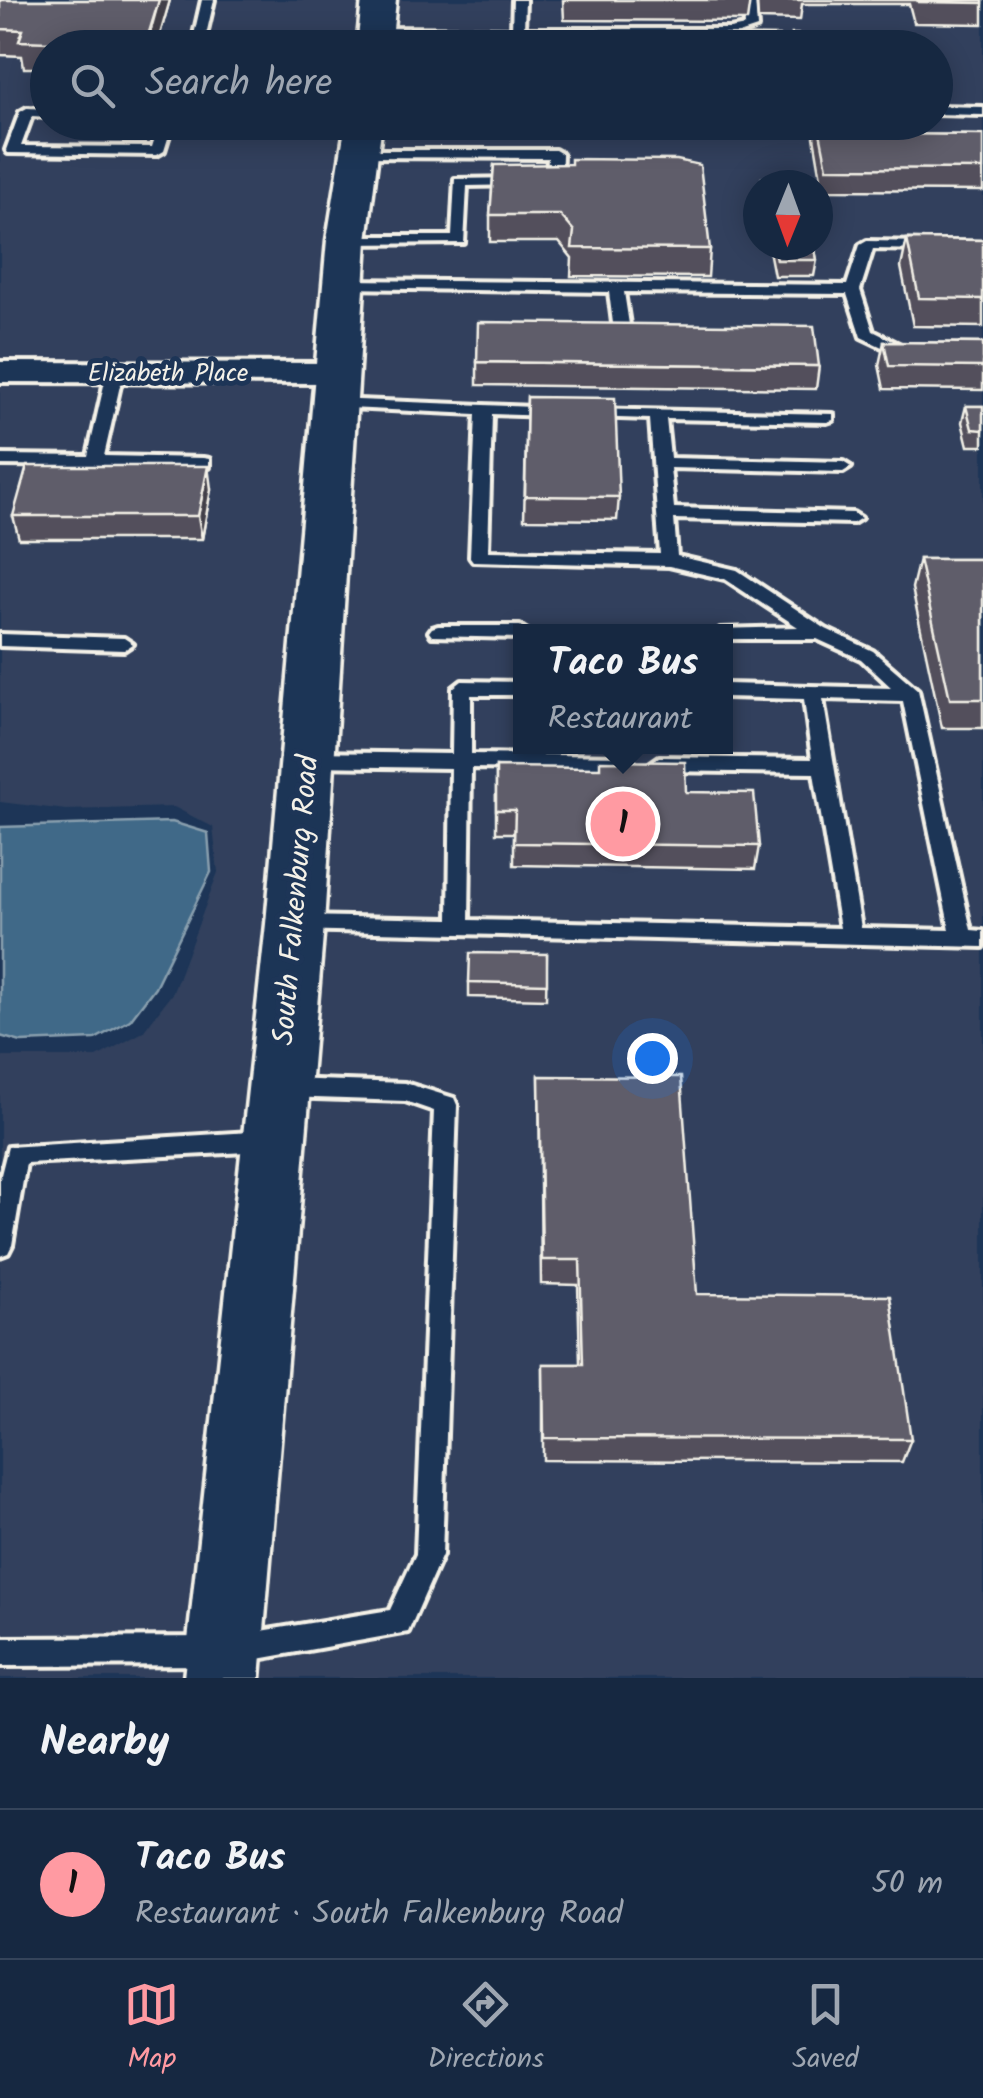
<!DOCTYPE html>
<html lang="en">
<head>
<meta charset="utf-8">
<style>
	:root { --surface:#162841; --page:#1f3048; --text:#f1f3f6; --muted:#9ea6b1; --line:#35445a; --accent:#ff9aa2 }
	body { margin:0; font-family:Kalam,sans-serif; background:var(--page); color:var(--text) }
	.compass { position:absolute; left:743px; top:170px; width:90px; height:90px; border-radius:50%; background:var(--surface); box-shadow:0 5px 25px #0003; rotate:181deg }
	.you { position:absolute; left:652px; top:1058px; width:35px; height:35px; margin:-25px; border:8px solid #fff; border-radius:50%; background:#1a73e8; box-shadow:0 0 0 15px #1a73e833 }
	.badge { display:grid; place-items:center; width:65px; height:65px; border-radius:50%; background:var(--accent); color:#111; font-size:32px; font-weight:700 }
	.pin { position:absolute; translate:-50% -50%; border:5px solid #fff; box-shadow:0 2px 10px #0006 }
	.popup { position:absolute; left:513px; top:624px; width:220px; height:130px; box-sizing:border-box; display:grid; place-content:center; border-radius:0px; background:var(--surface); filter:drop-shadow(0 2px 8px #0005); font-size:32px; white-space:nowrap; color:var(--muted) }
	.popup b { font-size:38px; color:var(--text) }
	.popup::after { content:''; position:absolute; left:50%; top:100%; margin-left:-20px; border:20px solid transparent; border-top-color:var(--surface) }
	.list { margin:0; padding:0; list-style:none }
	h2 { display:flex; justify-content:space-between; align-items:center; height:130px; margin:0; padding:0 40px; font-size:42px }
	h2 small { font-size:32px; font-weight:400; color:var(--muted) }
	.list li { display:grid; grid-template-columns:65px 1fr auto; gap:30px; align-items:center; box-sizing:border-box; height:150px; padding:0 40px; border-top:2px solid var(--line) }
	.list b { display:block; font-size:38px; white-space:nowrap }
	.list p { margin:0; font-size:32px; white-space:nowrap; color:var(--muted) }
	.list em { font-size:32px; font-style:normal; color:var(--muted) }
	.icon { flex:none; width:55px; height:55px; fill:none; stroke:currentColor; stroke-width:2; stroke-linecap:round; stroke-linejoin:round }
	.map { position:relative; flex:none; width:983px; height:1678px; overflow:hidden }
	.search { position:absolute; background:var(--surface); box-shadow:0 5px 25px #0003; left:30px; right:30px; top:30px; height:110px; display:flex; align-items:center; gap:25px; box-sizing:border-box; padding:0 35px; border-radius:55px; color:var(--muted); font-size:38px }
	.sheet { height:280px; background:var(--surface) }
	nav { display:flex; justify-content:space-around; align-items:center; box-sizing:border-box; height:140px; border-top:2px solid var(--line); background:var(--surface); font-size:28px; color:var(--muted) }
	nav a { display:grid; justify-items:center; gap:5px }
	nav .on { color:var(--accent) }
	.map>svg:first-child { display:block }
	.built { fill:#31415d; fill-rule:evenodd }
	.water { fill:#416988; stroke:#899fae; stroke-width:2.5 }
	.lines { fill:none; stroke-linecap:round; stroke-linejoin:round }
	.lane-casing { stroke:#f4f1e8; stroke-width:8 }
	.street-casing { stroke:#f4f1e8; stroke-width:8 }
	.secondary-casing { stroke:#f4f1e8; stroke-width:7 }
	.lane { fill:#1d3557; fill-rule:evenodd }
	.street { fill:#1d3557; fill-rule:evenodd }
	.secondary { fill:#1d3557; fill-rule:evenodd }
	.wall { fill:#52505b; stroke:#f4f1e8; stroke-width:2.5 }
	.shaded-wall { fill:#42414a; stroke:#f4f1e8; stroke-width:2.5 }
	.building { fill:#5f5d6a; stroke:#f4f1e8; stroke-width:2.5 }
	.labels { text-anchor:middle; stroke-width:10; stroke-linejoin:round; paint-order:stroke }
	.far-street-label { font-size:25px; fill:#f4f1e8; stroke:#1d3557 }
	.street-label { font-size:30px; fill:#f4f1e8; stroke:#1d3557 }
</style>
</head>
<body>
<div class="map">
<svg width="983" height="1678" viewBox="0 0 983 1678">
	<rect width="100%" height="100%" fill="#1d3557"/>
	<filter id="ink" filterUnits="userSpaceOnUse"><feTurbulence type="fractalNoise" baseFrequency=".01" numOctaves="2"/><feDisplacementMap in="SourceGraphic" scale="20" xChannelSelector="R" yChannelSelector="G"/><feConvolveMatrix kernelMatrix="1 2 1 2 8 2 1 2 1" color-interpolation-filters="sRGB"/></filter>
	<g filter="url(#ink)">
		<path class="built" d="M0,0H367L360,47L48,48V122L350,123L320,362L0,361Z
			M392,0H983V1678H252L352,373L379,123L936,122V48L387,47ZM758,185H818V245H758ZM520,632H726V746H520Z
			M0,383L318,384L273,924L192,1678H0V1057H97L143,1032L173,992L218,872L213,827L174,807L66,810L0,802Z"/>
		<path class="water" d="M172,822L208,833L211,872L155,987L130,1020L95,1039L21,1042L0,1036V827Z"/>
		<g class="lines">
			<defs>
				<path id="lane" d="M202,0H214L203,48H191Z
					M513,0H525L524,29H730L745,26L743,0H755L757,28L730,37L376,36L370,32L376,28L512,29Z
					M936,106L983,107V115L936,114Z
					M27,108L48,109V117L32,116L21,146L152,147L160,122H173L164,151L157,155L8,153L6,150L20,112Z
					M361,150H555L562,154L561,181L554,185L540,181L547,177L548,158L356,157L354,154Z
					M518,178L525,182L523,185L467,186L464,243L347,244L340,240L347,236H452L455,179Z
					M867,241L983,243V251L873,249L860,290L873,331L911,350V356H901L861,337L847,294L624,292L630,331L622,336L614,331L609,292L345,288L338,284L345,280L847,285L860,245Z
					M115,367L123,372L104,456L203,458L209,459V467L0,465V455L88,456L107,372Z
					M333,399L556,408L558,411L550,416L492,414L488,551L660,554L650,419L589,417L581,412L583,409L833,414V420L827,422L666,419L670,458L843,462L851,467L843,472L670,468L674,508L853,513L861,518L853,523L674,519L677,556L737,570L826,629L873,651L918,690L971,930L983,931V947L293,930L290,924L293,918L300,916L449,919L451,768L310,766L300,759L310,752L452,754L453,688L462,681L520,682V695H471V754L625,756L635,763L625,770L471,768L469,920L840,928L814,773L659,771L649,764L659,757L812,759L804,699L726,697V684L892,688L861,659L817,639H726V632H718L720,629L798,627L725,579L669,566L473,561L470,557L476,414L327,407V401ZM823,699L903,701L950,930L861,928Z
					M438,626H520L529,632H520V638L432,636L429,632L432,628Z
					M0,634L124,638L133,644L124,650L0,646Z
					M286,1079L405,1083L454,1098L457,1105L442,1555L408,1632L225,1665L0,1666V1638L225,1637L390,1610L416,1554L434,1111L405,1101L286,1097L278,1095L275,1088L278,1081Z
					M268,1131L276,1134L279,1141L276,1148L268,1151L26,1163L12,1245L8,1253L0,1256V1179L8,1147Z"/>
				<path id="street" d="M0,362L335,363L347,366L352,373L347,380L335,383L0,382Z"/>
				<path id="secondary" d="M362,0H396L391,48H357Z
					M346,122H382L367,240L324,924L260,1678H184L266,924L327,240Z"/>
			</defs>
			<use href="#lane" class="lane-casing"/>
			<use href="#street" class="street-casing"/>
			<use href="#secondary" class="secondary-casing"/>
			<use href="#lane" class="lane"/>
			<use href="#street" class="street"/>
			<use href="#secondary" class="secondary"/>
		</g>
		<path class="wall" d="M0,0H170L156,48H48V68H24L22,56L0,55Z
			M563,0H750L747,21L564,20Z
			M757,0H983V24L914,23L909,4H802L800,20L758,19Z
			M707,35L781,48H706Z
			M816,122H877L880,134L983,135V191L823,190L814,137Z
			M494,165L710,249L708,277L571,276L572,258L559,242H490V215Z
			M907,239L983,240V327L913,326L901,267Z
			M768,245H814L817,260L814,276H774Z
			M884,342L983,343V390L884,389L879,365Z
			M477,362L819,366L816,389L477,385Z
			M527,397L619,497L617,520L524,519Z
			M966,406H983V446H968L962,422Z
			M211,489L202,539H19L13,516Z
			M919,559H983V728H942L912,588Z
			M496,767L686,792L759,846L755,869L514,865V833H496Z
			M547,954L546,999L469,997V982Z
			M539,1076L697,1294L911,1439L902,1462L543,1460V1364H580L578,1285L541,1284Z"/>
		<path class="shaded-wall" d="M159,0H170L156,48H146Z
			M208,466L211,489L202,539L198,516Z"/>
		<path class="building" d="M0,0H159L145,45L19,41L23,30L0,29Z
			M917,0H983V3L918,2Z
			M792,34L840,35L842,48H803L802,46H794Z
			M707,35L779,36L781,47L708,46Z
			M818,122H877L880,134L983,135V169L827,168Z
			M571,159L677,160L700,165L710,249L572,248L574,231L560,215H490L494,165L571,164Z
			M762,178H800L802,185H763Z
			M907,239L983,240V299L919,298Z
			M773,245H814L817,260H776Z
			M478,322L814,326L819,366L477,362Z
			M884,342L983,343V367L889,366Z
			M527,397L615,398L619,497L525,496Z
			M966,406H983V430L972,429Z
			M27,466H208L198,516H13Z
			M919,559H983V699H950Z
			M600,761L685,762L686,792L754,793L759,846L514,843L515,810H496V767L600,768Z
			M470,953L547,954V984L469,982Z
			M539,1076L681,1077L697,1294L890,1296L911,1439L544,1438L543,1364H583L580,1260H542Z"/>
	</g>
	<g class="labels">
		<g class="far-street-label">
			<text x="168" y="381">Elizabeth Place</text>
		</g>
		<g class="street-label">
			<text transform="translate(295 900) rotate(-85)" y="10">South Falkenburg Road</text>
		</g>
	</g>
</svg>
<svg class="compass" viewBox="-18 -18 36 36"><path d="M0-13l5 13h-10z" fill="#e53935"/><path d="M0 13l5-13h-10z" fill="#9ea6b1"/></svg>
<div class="you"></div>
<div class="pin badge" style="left:623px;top:824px">1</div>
<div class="popup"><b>Taco Bus</b>Restaurant</div>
<div class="search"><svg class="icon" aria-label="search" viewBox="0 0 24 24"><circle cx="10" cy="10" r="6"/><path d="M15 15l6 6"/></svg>Search here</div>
</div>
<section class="sheet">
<h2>Nearby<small></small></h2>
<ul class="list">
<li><span class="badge">1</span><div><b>Taco Bus</b><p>Restaurant · South Falkenburg Road</p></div><em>50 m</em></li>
</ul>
</section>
<nav>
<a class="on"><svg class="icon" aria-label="map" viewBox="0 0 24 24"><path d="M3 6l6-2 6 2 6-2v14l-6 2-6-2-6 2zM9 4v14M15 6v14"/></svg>Map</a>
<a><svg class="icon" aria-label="directions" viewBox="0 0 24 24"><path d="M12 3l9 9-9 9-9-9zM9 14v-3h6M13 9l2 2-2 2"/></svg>Directions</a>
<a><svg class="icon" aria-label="saved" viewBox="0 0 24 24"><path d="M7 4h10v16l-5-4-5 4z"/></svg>Saved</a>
</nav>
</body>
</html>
